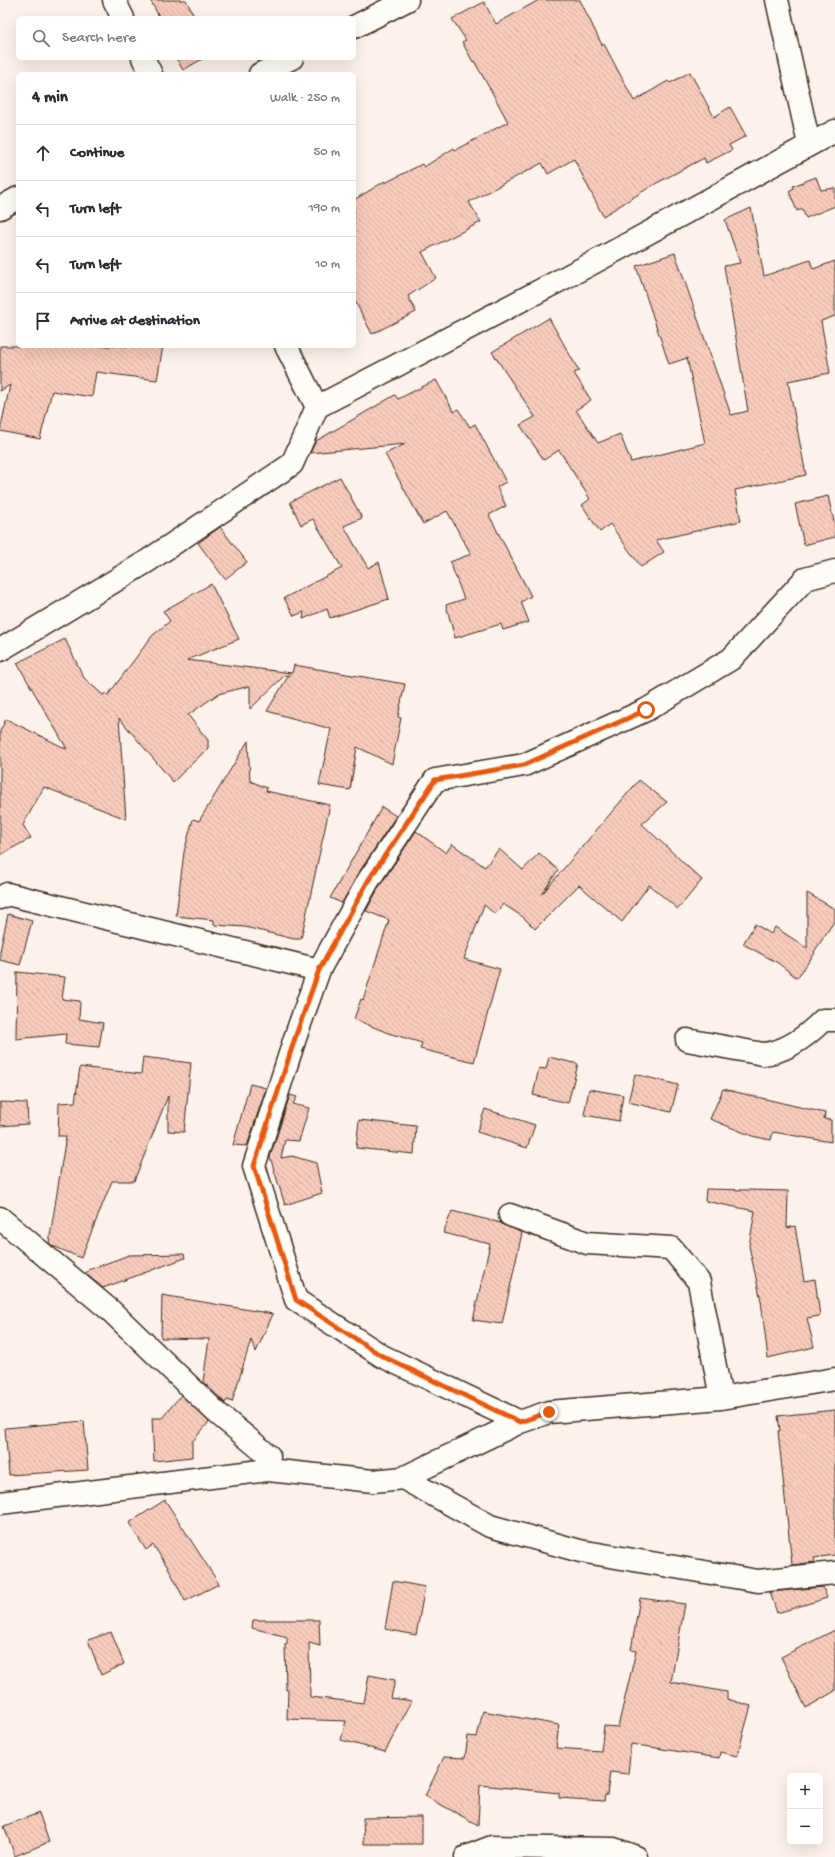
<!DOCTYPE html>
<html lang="en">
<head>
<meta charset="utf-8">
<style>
	:root { --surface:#fff; --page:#f7f7f7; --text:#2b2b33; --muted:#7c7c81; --line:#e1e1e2 }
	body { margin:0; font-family:"Gochi Hand",sans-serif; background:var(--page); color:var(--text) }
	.controls { position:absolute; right:12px; bottom:12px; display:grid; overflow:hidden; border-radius:6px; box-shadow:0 4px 16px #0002 }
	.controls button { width:36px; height:36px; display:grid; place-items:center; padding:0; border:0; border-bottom:1px solid var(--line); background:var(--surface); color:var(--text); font:20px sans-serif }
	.stop { position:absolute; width:12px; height:12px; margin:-9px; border:3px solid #ea580c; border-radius:50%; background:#fff }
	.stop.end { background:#ea580c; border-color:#fff; box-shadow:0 1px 4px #0008 }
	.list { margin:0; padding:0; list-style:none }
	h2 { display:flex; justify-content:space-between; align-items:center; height:52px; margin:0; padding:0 16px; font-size:17px }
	h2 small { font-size:13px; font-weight:400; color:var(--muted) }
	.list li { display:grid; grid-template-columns:26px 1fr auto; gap:12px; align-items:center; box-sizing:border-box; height:56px; padding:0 16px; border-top:1px solid var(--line) }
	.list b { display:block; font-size:15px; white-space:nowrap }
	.list em { font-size:13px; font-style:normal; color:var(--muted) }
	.icon { flex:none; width:22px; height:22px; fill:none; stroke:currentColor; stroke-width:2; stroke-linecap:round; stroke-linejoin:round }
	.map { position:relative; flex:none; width:835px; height:1857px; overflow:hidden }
	.search { position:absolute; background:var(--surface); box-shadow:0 4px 16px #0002; left:16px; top:16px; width:340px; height:44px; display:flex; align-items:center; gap:10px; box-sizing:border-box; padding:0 14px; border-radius:6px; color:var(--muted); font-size:15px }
	.panel { position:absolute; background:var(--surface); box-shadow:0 4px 16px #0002; left:16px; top:72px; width:340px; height:276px; border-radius:6px }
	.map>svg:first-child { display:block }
	.building { fill:url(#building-back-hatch); stroke:#3b2a1e }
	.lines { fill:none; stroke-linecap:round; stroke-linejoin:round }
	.minor-casing { stroke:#3b2a1e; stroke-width:25 }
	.tertiary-casing { stroke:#3b2a1e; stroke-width:25 }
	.minor { stroke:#fdfcf7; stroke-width:22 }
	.tertiary { stroke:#fdfcf7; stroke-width:22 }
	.route { stroke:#ea580c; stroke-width:5 }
</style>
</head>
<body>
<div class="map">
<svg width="835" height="1857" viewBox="0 0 835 1857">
	<defs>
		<pattern id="building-back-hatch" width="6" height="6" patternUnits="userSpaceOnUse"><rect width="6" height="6" fill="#f8cbbc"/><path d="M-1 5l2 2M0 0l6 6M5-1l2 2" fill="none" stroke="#d6aea1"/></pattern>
	</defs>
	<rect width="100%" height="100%" fill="#fcf2eb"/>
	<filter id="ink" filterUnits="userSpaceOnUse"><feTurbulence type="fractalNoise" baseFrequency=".025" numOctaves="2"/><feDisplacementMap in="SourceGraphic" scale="8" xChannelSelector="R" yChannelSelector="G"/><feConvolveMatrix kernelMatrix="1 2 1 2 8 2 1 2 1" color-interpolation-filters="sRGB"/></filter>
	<g filter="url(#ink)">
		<path class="building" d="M150,0H186L195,18H160Z
			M539,0H580L602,45L604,44L634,101L668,81L670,83L690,72L714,117L730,107L746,136L729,145L732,150L706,163L704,158L655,184L603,216L574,159L548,174L542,163L469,202L481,222L422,252L436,278L408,296L416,312L372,334L354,299V200L385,181V183L422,164L424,167L454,148L455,150L508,122L494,96L474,61L473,62L462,42L466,40L452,19L484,2L496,24Z
			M176,58H204L183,70Z
			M816,177L821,190L835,188V206L806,218L802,209L797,211L789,191L794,188L793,186Z
			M751,208L764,276L810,260L813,269L835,261V316L821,321L830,373L788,381L806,475L735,490L741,521L656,540L664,552L641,567L610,524L600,532L582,505L590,499L559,450L544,460L520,425L535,417L492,352L549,318L579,371L574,373L591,400L576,410L598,443L620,434L631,462L705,443L687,358L669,364L636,266L675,253L731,415L748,411L724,266L740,263L725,220Z
			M0,346H163L157,380L96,372L92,397L52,391L40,439L0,431L10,385L0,391Z
			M436,380L454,412L458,409L470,427L475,424L506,482L497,487L506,506L489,515L531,596L521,602L529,622L503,630L501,624L455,638L446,605L464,599L450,562L471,554L447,511L423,524L385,454L405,444L310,453L316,441L395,395L398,399Z
			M340,477L362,518L344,526L368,568L379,562L389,599L330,618L327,609L303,619L304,612L294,616L284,598L342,568L313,519L301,525L290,502Z
			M828,496L835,526V537L804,545L795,504Z
			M220,527L247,562L225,579L198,543Z
			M211,584L239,639L187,660L292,673L294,665L405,684L398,717L401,718L392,764L357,747L350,790L319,785L331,729L267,711L289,675L284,676L250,709V686L218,694L188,715L208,740V748L173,782L119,718L126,819L44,787L23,825L31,838L0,855V731L6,719L67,749L17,663L65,639L84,678L103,695L106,693L108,695L152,636L170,621L163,611Z
			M248,741L250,781L267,788L266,791L330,805L301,939H294L245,927L214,925V920L176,916L184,852L193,819L199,821Z
			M639,780L667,802L642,824L702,880L678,909L649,885L622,922L579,885L535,929L523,917L503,904L495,914L484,905L464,959L500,969L474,1062L420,1049L422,1043L388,1033L354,1019L361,999L363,1000L389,920L366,911L379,887L416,831L446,853L452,844L485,867L499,849L523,870L539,853L558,870L542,894Z
			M382,807L396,816L358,874L342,903L330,898Z
			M807,893L835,909V920L814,952L815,953L797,978L778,963L743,944L755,924L771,934L775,927L807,948Z
			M8,914L32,921L20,965L0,960V951Z
			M17,972L65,977L62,999L80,1001L79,1019L103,1023L99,1047L65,1044L66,1034L16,1039Z
			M143,1057L191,1063L184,1132L168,1131V1096L134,1181H112L81,1258L53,1246L49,1243L66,1136H58L59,1103L75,1102L80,1067L141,1074Z
			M549,1057L578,1064L568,1103L533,1095L539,1068L546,1069Z
			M635,1074L678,1085L671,1112L628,1102Z
			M250,1084L266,1088L247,1146L233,1145Z
			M589,1089L623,1095L619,1121L584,1115Z
			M723,1089L825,1113L824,1119L831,1120V1142L773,1132L771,1140L752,1136L710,1119Z
			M290,1095L297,1097L293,1104L309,1108L299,1141L285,1140L281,1158L292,1156L316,1163L322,1193L285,1205L270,1157Z
			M0,1102L27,1103L28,1124L0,1126Z
			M485,1109L535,1125L527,1148L477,1132Z
			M359,1120L416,1126L414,1154L356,1148Z
			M706,1189L788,1191L787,1228L795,1226L804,1281L815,1279L820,1316L807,1318L814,1347L768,1358L761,1301L749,1246L755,1211L705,1201Z
			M452,1211L501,1223L522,1233L502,1324L473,1320L490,1244L443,1233Z
			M184,1254L185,1258L103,1288L85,1273L89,1271L88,1270L129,1255Z
			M162,1295L273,1314L256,1352L251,1340L232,1402L227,1400L225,1403L203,1382L209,1339L161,1338Z
			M181,1395L209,1422L192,1442V1457L154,1461L152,1418H162Z
			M835,1410V1555L814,1558L815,1562L792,1565L778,1431H780L778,1416Z
			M84,1421L88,1470L9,1475L5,1428Z
			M165,1500L219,1584L185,1601L169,1569L153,1545L146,1550L129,1523Z
			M393,1581L425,1587L416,1635L385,1629Z
			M823,1587L827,1598L777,1613L770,1592Z
			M640,1598L685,1604L671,1682L727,1692V1699L751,1706L737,1756L720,1752L719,1758L631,1744L628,1774L610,1772L607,1795H605L604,1801L559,1798V1793L480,1785L478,1825L425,1796L444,1757L465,1758L468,1736L477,1737L483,1711L559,1725L556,1748L601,1751L604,1726L618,1727L636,1651L631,1650Z
			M253,1620H319L320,1646L309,1643L310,1697L364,1703L369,1675L395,1680L391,1698L412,1701L385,1752L341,1740L346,1721L287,1719L288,1690H286L285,1644H287V1637L252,1628Z
			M835,1630V1691L806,1708L781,1657Z
			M111,1632L124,1664L101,1675L88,1640Z
			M39,1813L49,1842L15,1856L4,1826Z
			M422,1817V1844H364L363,1818Z"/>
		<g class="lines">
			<defs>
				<path id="minor" d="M114,0L123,18
					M777,0L809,144
					M143,58L151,74
					M286,346L317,407
					M0,650L146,562L292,464L317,407L591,264L835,131
					M0,898L7,894L319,970L368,881L435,780L524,765L646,710L731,659L805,579L835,571
					M319,970L296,1035L254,1166L296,1300L382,1356L520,1422
					M687,1040L763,1054C787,1052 807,1036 823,1020H835
					M510,1215L587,1243L671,1248L699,1282L721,1398
					M0,1218L111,1311L216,1412L269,1456L268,1470
					M403,1478L490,1526L580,1551L758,1581L835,1573
					M0,1503L268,1470L373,1481L403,1478L520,1422L549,1412L721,1398L835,1379
					M466,1857L492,1847L614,1849L636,1857"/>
				<path id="tertiary" d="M354,27L407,0
					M260,74L292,58
					M0,208L18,198"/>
			</defs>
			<use href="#minor" class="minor-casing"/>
			<use href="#tertiary" class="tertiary-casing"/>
			<use href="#minor" class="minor"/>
			<use href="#tertiary" class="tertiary"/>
		</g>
	</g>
	<g class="lines" filter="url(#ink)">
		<path class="route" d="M549,1412L520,1422L382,1356L296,1300L254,1166L296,1035L319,970L368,881L435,780L524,765L646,710"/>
	</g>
</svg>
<div class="controls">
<button>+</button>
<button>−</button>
</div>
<div class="stop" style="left:646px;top:710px"></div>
<div class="stop end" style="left:549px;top:1412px"></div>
<div class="search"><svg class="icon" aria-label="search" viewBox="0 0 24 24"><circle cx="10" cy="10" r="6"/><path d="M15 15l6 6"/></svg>Search here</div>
<section class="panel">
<h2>4 min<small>Walk · 250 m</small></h2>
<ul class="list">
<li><svg class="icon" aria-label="ahead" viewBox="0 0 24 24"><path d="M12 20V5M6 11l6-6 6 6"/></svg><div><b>Continue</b></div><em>50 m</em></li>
<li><svg class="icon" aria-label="left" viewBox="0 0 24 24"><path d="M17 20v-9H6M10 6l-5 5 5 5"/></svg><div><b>Turn left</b></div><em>190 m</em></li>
<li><svg class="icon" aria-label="left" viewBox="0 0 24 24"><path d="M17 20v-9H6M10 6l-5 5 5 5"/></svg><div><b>Turn left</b></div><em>10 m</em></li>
<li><svg class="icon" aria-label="arrive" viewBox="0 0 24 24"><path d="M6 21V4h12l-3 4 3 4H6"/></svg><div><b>Arrive at destination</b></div></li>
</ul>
</section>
</div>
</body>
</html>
